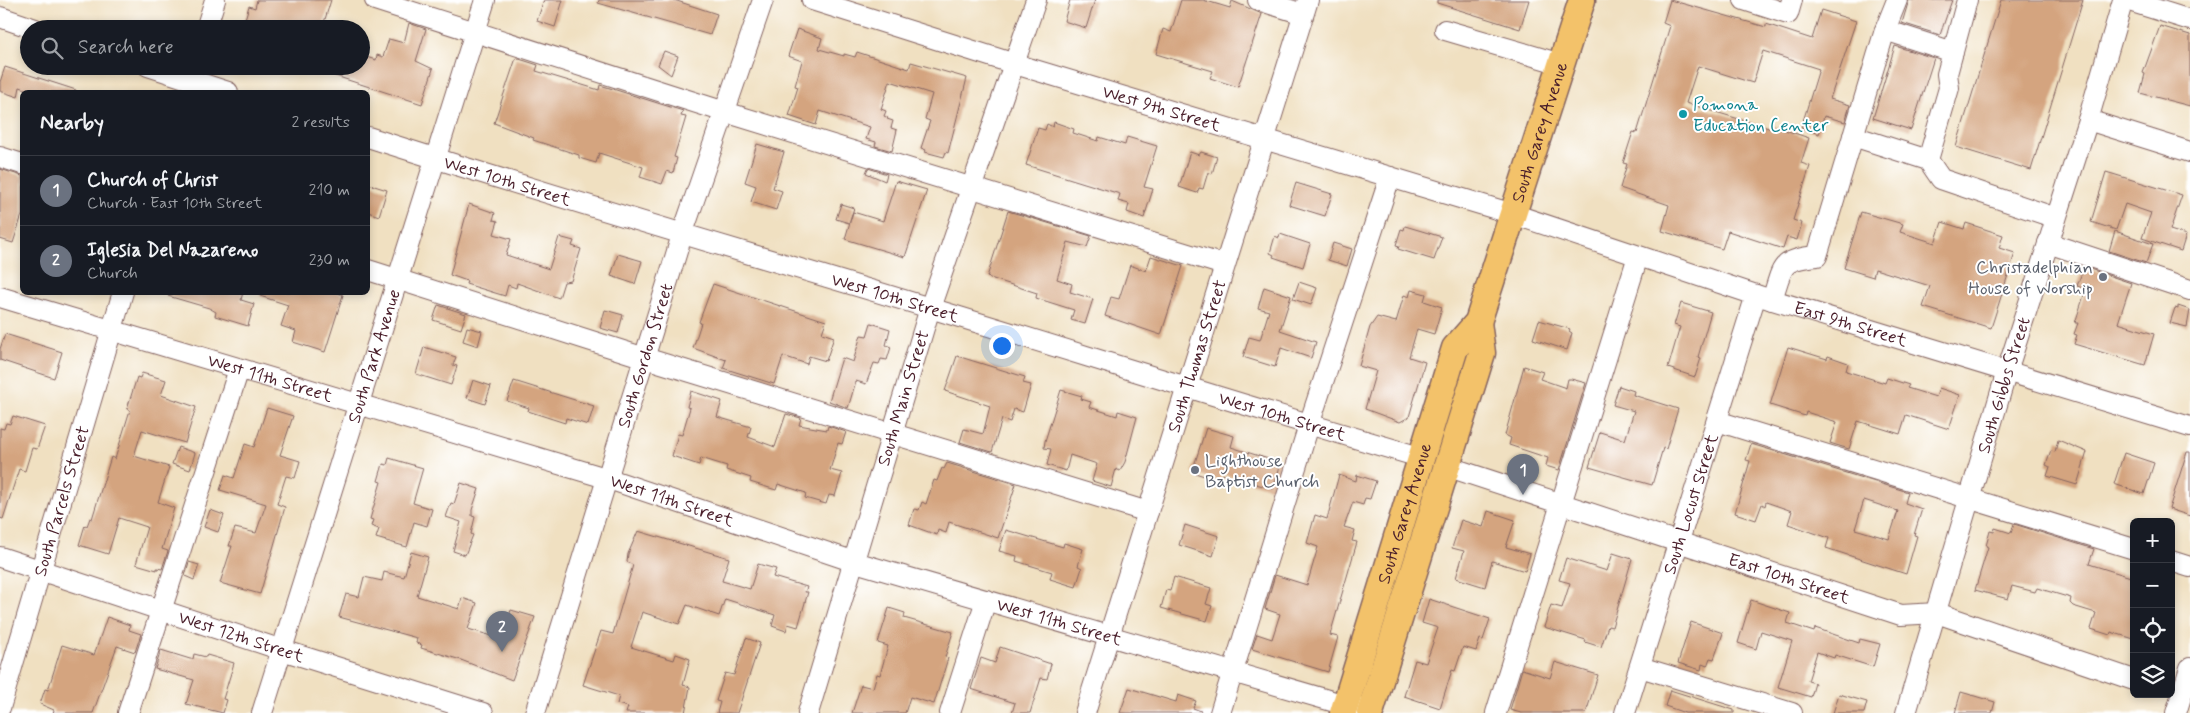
<!DOCTYPE html>
<html lang="en">
<head>
<meta charset="utf-8">
<style>
	:root { --surface:#171b24; --page:#20242c; --text:#f1f3f6; --muted:#9ea1a6; --line:#363941; --accent:#1f6fb2 }
	body { margin:0; font-family:Mynerve,sans-serif; background:var(--page); color:var(--text) }
	.controls { position:absolute; right:15px; bottom:15px; display:grid; overflow:hidden; border-radius:8px; box-shadow:0 2px 8px #0003 }
	.controls button { width:45px; height:45px; display:grid; place-items:center; padding:0; border:0; border-bottom:1px solid var(--line); background:var(--surface); color:var(--text); font:25px sans-serif }
	.you { position:absolute; left:1001px; top:345px; width:18px; height:18px; margin:-12px; border:4px solid #fff; border-radius:50%; background:#1a73e8; box-shadow:0 0 0 8px #1a73e833 }
	.badge { display:grid; place-items:center; width:32px; height:32px; border-radius:50%; background:var(--accent); color:#fff; font-size:16px; font-weight:700 }
	.pin { position:absolute; translate:-50% -41px; filter:drop-shadow(0 1px 2px #0008) }
	.pin::after { content:''; position:absolute; top:26px; width:18px; height:15px; background:inherit; clip-path:polygon(0 0,100% 0,50% 100%) }
	.list { margin:0; padding:0; list-style:none }
	h2 { display:flex; justify-content:space-between; align-items:center; height:65px; margin:0; padding:0 20px; font-size:21px }
	h2 small { font-size:16px; font-weight:400; color:var(--muted) }
	.list li { display:grid; grid-template-columns:32px 1fr auto; gap:15px; align-items:center; box-sizing:border-box; height:70px; padding:0 20px; border-top:1px solid var(--line) }
	.list b { display:block; font-size:19px; white-space:nowrap }
	.list p { margin:0; font-size:16px; white-space:nowrap; color:var(--muted) }
	.list em { font-size:16px; font-style:normal; color:var(--muted) }
	.icon { flex:none; width:28px; height:28px; fill:none; stroke:currentColor; stroke-width:2; stroke-linecap:round; stroke-linejoin:round }
	.map { position:relative; flex:none; width:2190px; height:713px; overflow:hidden }
	.search { position:absolute; background:var(--surface); box-shadow:0 2px 8px #0003; left:20px; top:20px; width:350px; height:55px; display:flex; align-items:center; gap:12px; box-sizing:border-box; padding:0 18px; border-radius:28px; color:var(--muted); font-size:19px }
	.panel { position:absolute; background:var(--surface); box-shadow:0 2px 8px #0003; left:20px; top:90px; width:350px; height:205px; border-radius:8px }
	.map>svg:first-child { display:block }
	.building { fill:#d4a47f; fill-rule:evenodd }
	.lines { fill:none; stroke-linecap:round; stroke-linejoin:round }
	.minor-casing { stroke:#846360; stroke-width:22 }
	.major-casing { stroke:#846360; stroke-width:29 }
	.minor { stroke:#fff; stroke-width:20 }
	.major { stroke:#f3c26a; stroke-width:26 }
	.culture-dot { fill:#0f9aa8; stroke:#fff; stroke-width:2 }
	.worship-dot { fill:#6b7280; stroke:#fff; stroke-width:2 }
	.labels { text-anchor:middle; stroke-width:4; stroke-linejoin:round; paint-order:stroke }
	.culture-label { font-size:18px; fill:#0d838f; stroke:#fff; text-anchor:start }
	.street-label { font-size:18px; fill:#4a1f2b; stroke:#fff }
	.worship-label { font-size:18px; fill:#5b616d; stroke:#fff; text-anchor:end }
</style>
</head>
<body>
<div class="map">
<svg width="2190" height="713" viewBox="0 0 2190 713">
	<rect width="100%" height="100%" fill="#fff"/>
	<filter id="ink" filterUnits="userSpaceOnUse"><feTurbulence type="fractalNoise" baseFrequency=".02" numOctaves="2"/><feDisplacementMap in="SourceGraphic" scale="10" xChannelSelector="R" yChannelSelector="G"/><feConvolveMatrix kernelMatrix="1 2 1 2 8 2 1 2 1" color-interpolation-filters="sRGB"/></filter>
	<filter id="wash" filterUnits="userSpaceOnUse"><feTurbulence type="fractalNoise" baseFrequency=".0096" numOctaves="4" result="noise"/><feDisplacementMap in="SourceGraphic" scale="20" xChannelSelector="R" yChannelSelector="G"/><feGaussianBlur stdDeviation="1.12" result="paint"/><feColorMatrix in="noise" values="0 0 0 0 0 0 0 0 0 0 0 0 0 0 0 0 0 1.4 0 .05"/><feComposite in="paint" operator="in"/></filter>
	<g filter="url(#wash)">
		<rect width="100%" height="100%" fill="#f0e0c1"/>
		<g id="blocks">
			<path class="building" d="M257,0H331L322,29H242L249,6L255,8Z
				M544,0H563L555,27L537,21Z
				M599,0H674L717,14L710,35L598,3Z
				M1070,0H1095L1086,28L1064,21Z
				M1181,0H1203L1230,8L1232,1L1262,14L1238,87L1210,78L1213,71L1156,54L1163,29L1171,32Z
				M1437,0H1529L1520,29L1437,3Z
				M1670,0L1766,27V24L1812,39L1821,10L1856,21L1830,99L1850,105L1845,122L1824,116L1819,134L1801,128L1819,69L1763,51L1753,83L1698,66L1686,103L1772,129L1773,126L1809,138L1801,163L1810,166L1793,220L1802,223L1797,240L1787,237L1783,249L1728,231L1722,249L1662,231L1669,205L1620,188L1627,164L1623,163L1633,132L1637,133L1670,26L1663,23Z
				M1909,0H1952L1940,35L1902,23Z
				M2001,0H2083L2031,170L1956,147Z
				M409,23L426,29L416,61L433,69L422,104L317,70L318,66H364L366,57L376,60L377,55L383,57L389,39L404,43Z
				M2160,26L2190,35V106L2140,93L2145,74L2143,73Z
				M797,29L822,38L819,49L844,56V54L855,57L857,52L909,69L911,62L967,78L948,153L946,152L944,157L925,152L926,150L921,148L930,121L925,119L932,94L890,81L881,109L886,111L884,116L888,118L887,119L893,121L891,128L897,130L892,151L875,146L876,142L866,139L870,127L820,111L816,125L789,116L798,87L795,86L802,61L788,56Z
				M1895,46L1934,58L1911,130L1873,118Z
				M664,51L678,56L671,75L658,65Z
				M516,58L538,65L536,71L599,90L600,85L683,111L681,116L686,117L674,157L677,158L673,173L667,171L662,184L640,177L643,167L599,153L596,163L579,158V155L533,140L534,138L494,123Z
				M5,67L76,90V92H35L20,87L18,97L0,91V82Z
				M1054,122L1074,129L1073,133L1098,141L1099,137L1125,145L1127,137L1157,146L1144,187L1153,189L1144,218L1127,212L1129,204L1118,201L1120,194L1026,165L1038,128L1045,130L1047,124L1053,127Z
				M757,144L784,152L773,188L782,191L776,210L751,202L756,186L745,182Z
				M1190,152L1199,155L1201,152L1217,157L1212,174L1208,172L1203,189L1199,188L1197,193L1179,187Z
				M868,168L887,174L885,181L866,173Z
				M0,169L22,176V215L13,243L0,239Z
				M2106,172L2182,195L2170,230L2186,235L2181,251L2142,238L2151,213L2125,204L2116,230L2091,222Z
				M896,181L927,190L905,257L845,239L853,212L883,221Z
				M1296,183L1332,194L1325,216L1289,205Z
				M368,184L387,190L379,216L368,212Z
				M469,204L495,213L493,220L498,221L494,234L511,239L506,255L549,269L559,237L574,241L572,246L581,249L571,281L564,282L559,298L517,283L516,288L508,285L505,296L466,284L467,281L450,275Z
				M841,204L854,208L849,223L836,219Z
				M1008,211L1091,236L1087,247L1068,242L1057,279L1072,284L1070,292L1093,299L1085,324L1071,320L1074,310L1036,298L1037,293L987,277Z
				M1861,212L1903,224L1900,232L1935,243L1942,222L1964,229L1966,223L2003,235L1999,248L2015,253L1991,328L1923,307L1930,286L1875,269L1873,277L1844,268Z
				M1405,226L1442,237L1434,260L1398,249L1399,246L1396,245L1401,229L1404,230Z
				M2115,231L2153,244L2146,263L2109,251Z
				M1280,234L1310,244L1303,267L1273,257L1274,255L1270,253L1275,236L1279,238Z
				M1333,243L1352,249L1347,266L1328,260Z
				M618,254L642,261L635,284L611,276Z
				M1151,256L1183,266L1161,335L1105,316L1111,297L1119,299L1130,265L1146,271Z
				M2084,267L2131,283L2118,323L2154,334L2145,365L2074,344L2077,335L2074,334L2078,323H2075L2086,289L2077,286Z
				M1299,282L1317,288L1311,305L1293,299Z
				M713,284L826,321L822,333L834,337L826,361L809,356L807,364L783,356L774,384L723,368L726,360L693,348L701,323L699,322Z
				M1264,287L1291,296L1280,330L1316,342L1311,358L1281,348L1275,367L1243,357L1249,337L1260,340L1269,311L1258,308Z
				M1411,290L1426,294L1424,301L1442,307L1434,334L1417,329L1409,357L1425,362L1409,417L1400,422L1365,409L1376,371L1359,366L1370,327L1377,317L1396,322L1404,295L1409,297Z
				M169,292H243L241,300L254,304L248,326L215,316L216,312L209,308L168,296Z
				M260,292H335L343,295L325,352L293,342L296,331L281,326L288,305L260,296Z
				M1681,303L1711,312L1698,357L1701,358L1695,377L1668,368L1680,327L1674,325Z
				M438,305L466,314L461,329L433,320Z
				M2178,306L2190,310L2187,327L2170,323L2175,308L2178,309Z
				M605,310L623,315L618,333L600,328Z
				M1539,320L1570,329L1569,331L1572,333L1567,350L1533,339Z
				M871,323L890,329L886,345L891,347L887,360L881,359L879,364L874,363L866,384L856,381L848,408L829,401L842,358L853,362L861,335L867,336Z
				M467,327L482,331L478,346L463,341Z
				M5,334L62,352L54,378L0,360V349Z
				M424,347L456,357L453,365L457,366L451,385L416,374Z
				M1788,347L1827,359L1828,356L1848,363L1846,371L1885,383L1887,378L1909,385L1907,388L1936,397L1939,388L1960,395L1949,429L1906,415L1900,434L1858,421L1849,449L1830,443L1837,422L1806,412L1805,416L1770,405Z
				M957,356L1025,377L1023,383L1031,385L1023,412L1014,409L1010,422L1002,419L992,452L960,442L964,429L983,434L990,406L945,391Z
				M1524,366L1543,372L1540,379L1566,388L1568,379H1571L1586,383L1559,470L1546,466L1548,458L1509,445L1511,438L1505,435Z
				M142,373L166,380L161,395L196,407L185,443L142,430L134,456L169,467L158,502L174,508L162,549L168,551L162,569L157,568V570L136,564L147,527L119,518L108,554L79,545L85,525L87,526L90,518L92,519L111,457L115,459L130,410L127,409L137,377L140,378Z
				M473,380L491,386L485,404L467,398Z
				M514,381L594,406L588,425L566,418L565,423L528,411L529,408L507,401Z
				M1619,386L1634,391L1633,395L1678,409L1666,449L1663,448L1652,485L1589,467L1600,432L1625,440L1634,411L1613,405Z
				M1061,390L1082,396L1081,399L1091,402L1089,407L1117,416L1118,411L1137,417L1125,462L1120,471L1116,469L1111,487L1092,481L1097,464L1070,455L1066,471L1047,465L1051,449L1044,448L1045,441Z
				M691,391L722,401L717,417L751,427L748,437L775,447L786,414L801,418L799,425L827,430L828,426L846,432L842,444L838,443L830,470L842,473L835,496L829,495L826,504L805,498L806,493L778,484L776,490L750,482L751,478L726,470L727,466L701,458L699,465L672,456L678,434L682,435L690,408L687,407Z
				M267,408L293,416L280,455L300,461L295,478L286,476L277,504L285,507L260,594L220,583L232,546H229L235,528L256,533L266,504L220,490L225,475L234,478L245,444L254,447Z
				M13,416L45,426L37,449L32,448L25,471L19,469L3,519L0,518V428L4,429L6,423L10,424Z
				M1206,428L1234,436L1231,447L1281,463L1273,489L1222,474L1220,481L1192,472Z
				M2058,440L2087,452L2077,485L2047,476L2050,467L2046,465L2051,451L2055,452Z
				M1751,444L1908,492L1905,503L1922,509L1914,535L1917,536L1906,574L1826,548L1829,538L1788,524L1792,511L1766,502L1765,506L1762,504L1756,520L1735,513L1750,461L1746,460ZM1864,500L1898,511L1889,539L1855,529Z
				M178,447L195,453L190,470L172,464Z
				M2187,452H2190V516L2169,509Z
				M2124,453L2154,463L2144,494L2114,484Z
				M389,458L423,468L413,503L432,509L427,526L414,522L407,547L376,538L379,529L371,526L373,520L370,519L381,482L378,481L383,464L387,465Z
				M947,463L1016,484L998,538L949,522L946,533L938,530L937,535L909,525L914,509L919,510L922,502L926,504L934,480L937,481L942,468L944,469Z
				M1339,475L1356,481L1357,475L1376,481L1370,499L1365,498L1363,505L1353,502L1344,527L1355,530L1352,541L1357,542L1330,635L1338,637L1328,672L1252,649L1257,634L1272,639L1280,614L1265,609L1275,575L1307,585L1318,547L1307,543L1315,515L1327,519Z
				M461,483L479,489L472,510V516L475,517L471,534L473,535L465,555L453,551L461,522L446,517L451,503L454,504Z
				M210,510L224,515L218,532L204,527Z
				M1488,511L1515,520L1506,547L1530,554L1525,571L1492,561L1485,587L1456,578L1464,551L1452,548L1461,520L1483,527Z
				M2014,524L2094,549L2089,564L2134,578V639L2111,632L2110,635L2091,629L2096,613L2073,606L2070,603L2071,598L2037,588L2035,592L2012,586L2008,599L1975,590L1988,547L1986,546L1990,531L1994,532L1995,528L2011,533Z
				M1185,525L1219,536L1213,556L1179,545Z
				M1006,530L1063,547L1064,543L1083,549L1078,566L1082,568L1076,587L1050,579L1052,572L1016,561L1017,556L999,551Z
				M638,531L729,558L722,581L750,589L758,564L776,569L773,577L807,587L805,592H808L798,627L788,624L786,631L772,626L775,615L725,599L719,616L687,605L679,624L642,612L631,647L674,660L676,654L690,659L683,685L690,687L685,713H626L628,707L617,704L619,696L583,685L601,631L613,634L633,565L627,562L628,554Z
				M411,552L428,557L417,596L459,609L462,598L477,603L468,629L499,638L501,633L504,634L511,610L535,617L512,680L461,660L421,648L422,645L416,643L417,638L339,617L346,594L359,597L364,577L382,581L384,572L404,577Z
				M1613,553L1632,559L1612,627L1608,626L1601,647L1585,642L1586,640L1544,627L1551,605L1562,608L1570,583L1559,580L1566,558L1607,571Z
				M189,562L199,565L194,580L185,576Z
				M1174,577L1211,588L1206,604L1212,606L1207,621L1161,608L1166,590L1170,591Z
				M1429,599L1490,619L1483,640L1480,639L1476,651L1463,647L1455,671L1452,670L1440,708L1404,696L1415,660L1426,663L1438,628L1422,623Z
				M1751,600L1790,613L1787,623L1814,632L1815,628L1859,643L1860,639L1880,644L1873,667L1835,655L1834,658L1817,652L1808,681L1815,683L1811,697L1778,687L1792,641L1761,631L1756,649L1738,643Z
				M889,608L905,613L904,618L953,632L945,657L948,658L934,704L910,697L905,713H852L861,685L873,688L877,674L880,675L888,646L878,643Z
				M107,617L130,625L129,630L141,634L135,652L117,646L93,713H53L54,710L40,704L45,689L48,690L62,645L94,655Z
				M1691,622L1723,633L1714,659L1710,658L1707,666L1702,664L1701,670L1678,663Z
				M746,638L760,643L737,713H717L720,702L716,701L725,673L734,675Z
				M1000,647L1051,664L1047,679L1041,678L1030,713H1012L1015,703L971,689L981,658L995,663Z
				M161,650L190,659H193L194,654L206,657L207,655L234,663L223,699L227,700L223,713L186,704L194,680L155,669Z
				M1555,662L1598,675L1586,713H1521L1510,710L1522,669L1550,678Z
				M1129,688L1176,702L1178,695L1196,701L1193,708L1201,711V713H1120Z
				M1670,690L1734,710V713H1685L1665,706Z
				M1961,692L1995,702L1992,713H1955Z
				M1839,694L1867,702L1864,713H1833Z"/>
		</g>
	</g>
	<g filter="url(#ink)">
		<use href="#blocks" fill-opacity="0" stroke="#846360" stroke-width="1"/>
		<g class="lines">
			<defs>
				<g id="minor">
					<path d="M375,0L725,112L1224,265"/>
					<path id="s1" d="M812,0L1015,64L1513,214L1756,295L2190,427"/>
					<path d="M1258,0L1303,14"/>
					<path d="M1744,0L1788,14L1792,0"/>
					<path d="M2126,0L2190,20"/>
					<path d="M0,17L35,29"/>
					<path d="M206,29L215,0"/>
					<path d="M1445,30L1561,64"/>
					<path d="M1885,30L1953,52"/>
					<path d="M148,66L228,92"/>
					<path d="M2088,120L2190,152"/>
					<path d="M1853,136L1928,160L1941,179L2056,218"/>
					<path id="s2" d="M368,137C554,197 742,251 930,308C1094,358 1258,410 1423,458"/>
					<path d="M0,157L22,164"/>
					<path d="M1928,160L1949,88L1947,74L1967,0"/>
					<path d="M2048,243L2190,290"/>
					<path d="M368,270L645,358L1148,512"/>
					<path id="s3" d="M0,297L609,479L855,562L1359,709"/>
					<path d="M1772,300C1783,266 1779,260 1817,256L1885,30L1897,0"/>
					<path d="M1717,421L2134,549"/>
					<path id="s4" d="M1446,466L1901,615L1937,613L2134,680"/>
					<path id="s5" d="M0,557L282,650L483,713"/>
					<path d="M2171,561L2190,567"/>
					<path d="M1640,667L1792,713"/>
					<path id="s6" d="M0,708L123,292"/>
					<path d="M128,713L239,369"/>
					<path id="s7" d="M262,713L485,0"/>
					<path id="s8" d="M535,713L682,235L763,0"/>
					<path id="s9" d="M808,713L930,308L1036,0"/>
					<path d="M950,713L986,600"/>
					<path id="s10" d="M1085,713L1308,0"/>
					<path d="M1220,713L1309,425L1390,177"/>
					<path d="M1496,713L1638,256"/>
					<path id="s11" d="M1625,713L1756,295"/>
					<path id="s12" d="M1906,713L2007,371L2088,120L2123,0"/>
					<path d="M2176,713L2190,668"/>
				</g>
				<g id="major">
					<path id="s13" d="M1343,713L1455,348L1478,322L1582,0"/>
					<path d="M1370,713L1482,353L1478,322"/>
				</g>
			</defs>
			<use href="#minor" class="minor-casing"/>
			<use href="#major" class="major-casing"/>
			<use href="#minor" class="minor"/>
			<use href="#major" class="major"/>
		</g>
	</g>
	<circle class="culture-dot" cx="1683" cy="114" r="5"/>
	<g class="worship-dot">
		<circle cx="2103" cy="277" r="5"/>
		<circle cx="1195" cy="470" r="5"/>
	</g>
	<g class="labels">
		<g class="culture-label">
			<text x="1693" y="110">Pomona<tspan x="1693" dy="21">Education Center</tspan></text>
		</g>
		<g class="street-label">
			<text dy="6" stroke="none"><textPath href="#s1" startOffset="366">West 9th Street</textPath></text>
			<text dy="6" stroke="none"><textPath href="#s13" startOffset="616">South Garey Avenue</textPath></text>
			<text dy="6" stroke="none"><textPath href="#s2" startOffset="146">West 10th Street</textPath></text>
			<text dy="6" stroke="none"><textPath href="#s2" startOffset="551">West 10th Street</textPath></text>
			<text dy="6" stroke="none"><textPath href="#s1" startOffset="1088">East 9th Street</textPath></text>
			<text dy="6" stroke="none"><textPath href="#s8" startOffset="374">South Gordon Street</textPath></text>
			<text dy="6" stroke="none"><textPath href="#s10" startOffset="374">South Thomas Street</textPath></text>
			<text dy="6" stroke="none"><textPath href="#s7" startOffset="374">South Park Avenue</textPath></text>
			<text dy="6" stroke="none"><textPath href="#s3" startOffset="282">West 11th Street</textPath></text>
			<text dy="6" stroke="none"><textPath href="#s12" startOffset="342">South Gibbs Street</textPath></text>
			<text dy="6" stroke="none"><textPath href="#s9" startOffset="329">South Main Street</textPath></text>
			<text dy="6" stroke="none"><textPath href="#s2" startOffset="956">West 10th Street</textPath></text>
			<text dy="6" stroke="none"><textPath href="#s6" startOffset="216">South Parcels Street</textPath></text>
			<text dy="6" stroke="none"><textPath href="#s3" startOffset="702">West 11th Street</textPath></text>
			<text dy="6" stroke="none"><textPath href="#s11" startOffset="219">South Locust Street</textPath></text>
			<text dy="6" stroke="none"><textPath href="#s13" startOffset="209">South Garey Avenue</textPath></text>
			<text dy="6" stroke="none"><textPath href="#s4" startOffset="361">East 10th Street</textPath></text>
			<text dy="6" stroke="none"><textPath href="#s3" startOffset="1108">West 11th Street</textPath></text>
			<text dy="6" stroke="none"><textPath href="#s5" startOffset="254">West 12th Street</textPath></text>
		</g>
		<g class="worship-label">
			<text x="2093" y="273">Christadelphian<tspan x="2093" dy="21">House of Worship</tspan></text>
			<text x="1205" y="466" text-anchor="start">Lighthouse<tspan x="1205" dy="21">Baptist Church</tspan></text>
		</g>
	</g>
</svg>
<div class="controls">
<button>+</button>
<button>−</button>
<button><svg class="icon" aria-label="locate" viewBox="0 0 24 24"><circle cx="12" cy="12" r="6"/><path d="M12 2v4M12 18v4M2 12h4M18 12h4"/></svg></button>
<button><svg class="icon" aria-label="layers" viewBox="0 0 24 24"><path d="M12 4l9 5-9 5-9-5zM3 14l9 5 9-5"/></svg></button>
</div>
<div class="you"></div>
<div class="pin badge" style="left:1523px;top:495px;background:#6b7280">1</div>
<div class="pin badge" style="left:502px;top:652px;background:#6b7280">2</div>
<div class="search"><svg class="icon" aria-label="search" viewBox="0 0 24 24"><circle cx="10" cy="10" r="6"/><path d="M15 15l6 6"/></svg>Search here</div>
<section class="panel">
<h2>Nearby<small>2 results</small></h2>
<ul class="list">
<li><span class="badge" style="background:#6b7280">1</span><div><b>Church of Christ</b><p>Church · East 10th Street</p></div><em>210 m</em></li>
<li><span class="badge" style="background:#6b7280">2</span><div><b>Iglesia Del Nazareno</b><p>Church</p></div><em>230 m</em></li>
</ul>
</section>
</div>
</body>
</html>
